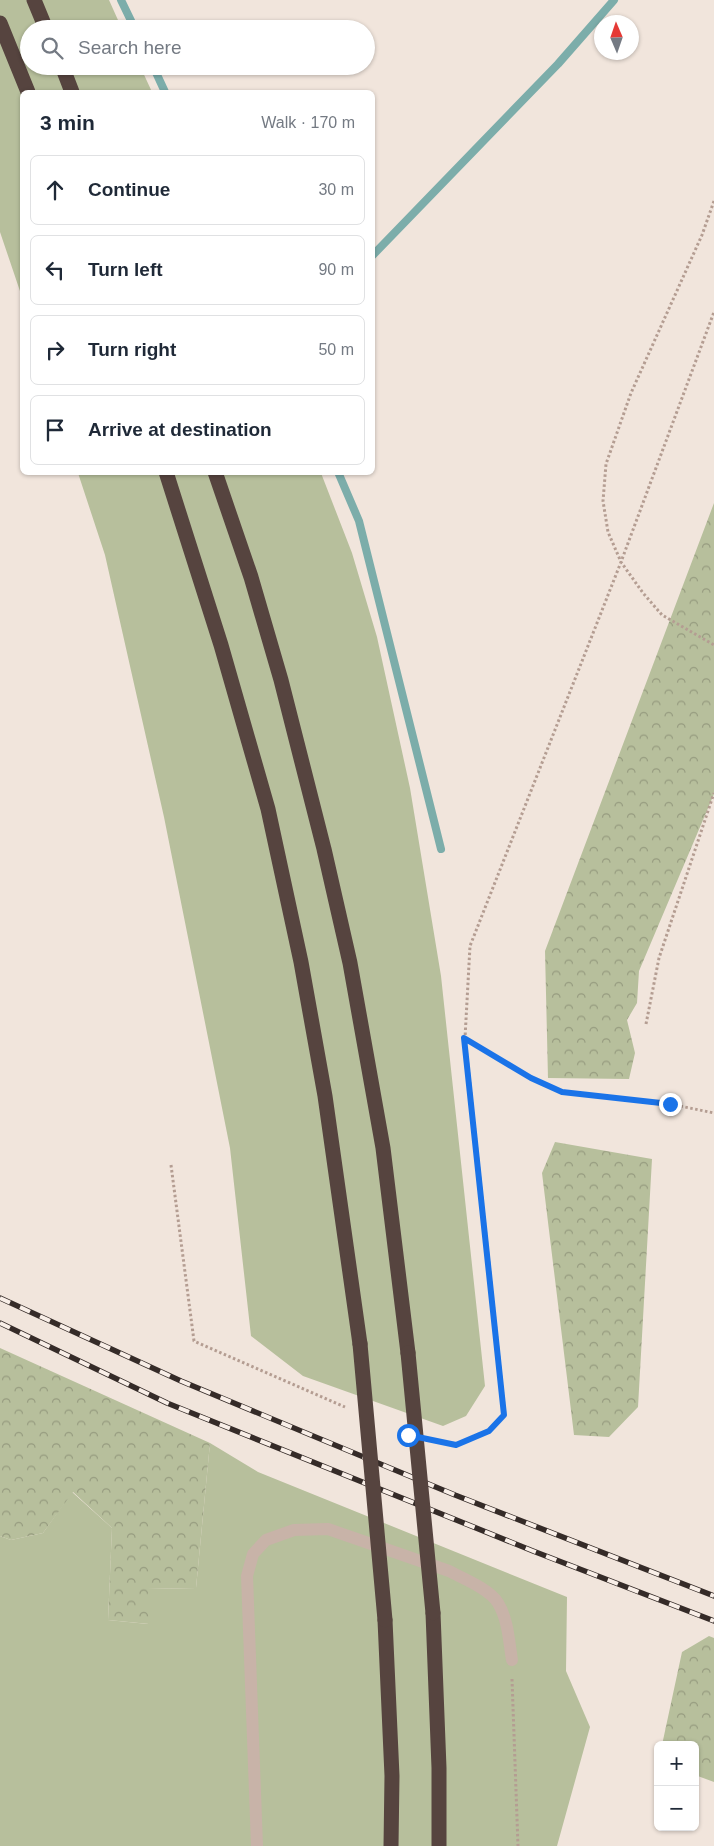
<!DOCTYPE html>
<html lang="en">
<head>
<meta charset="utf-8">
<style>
	:root { --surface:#fff; --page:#f2f2f3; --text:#1f2937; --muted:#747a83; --line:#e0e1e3 }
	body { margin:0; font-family:Helvetica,sans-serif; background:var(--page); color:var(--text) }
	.controls { position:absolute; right:15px; bottom:15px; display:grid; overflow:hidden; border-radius:8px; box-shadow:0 1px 4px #0004 }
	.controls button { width:45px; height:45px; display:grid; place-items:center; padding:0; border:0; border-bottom:1px solid var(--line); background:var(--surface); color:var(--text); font:25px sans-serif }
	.compass { position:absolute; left:594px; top:15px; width:45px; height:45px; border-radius:50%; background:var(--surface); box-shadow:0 1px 4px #0004; rotate:358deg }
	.stop { position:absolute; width:15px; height:15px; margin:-11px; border:4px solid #1a73e8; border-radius:50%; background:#fff }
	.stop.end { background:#1a73e8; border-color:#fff; box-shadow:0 1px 5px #0008 }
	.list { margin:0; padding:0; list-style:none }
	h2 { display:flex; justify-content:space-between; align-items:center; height:65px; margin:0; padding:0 20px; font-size:21px }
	h2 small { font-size:16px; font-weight:400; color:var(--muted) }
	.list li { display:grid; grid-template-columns:32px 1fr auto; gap:15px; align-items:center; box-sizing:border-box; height:70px; margin:0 10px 10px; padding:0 10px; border:1px solid var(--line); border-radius:8px }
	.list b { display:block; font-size:19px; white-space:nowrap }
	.list em { font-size:16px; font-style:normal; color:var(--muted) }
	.icon { flex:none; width:28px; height:28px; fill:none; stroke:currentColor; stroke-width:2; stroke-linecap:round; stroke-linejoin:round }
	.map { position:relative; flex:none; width:714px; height:1846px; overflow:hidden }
	.search { position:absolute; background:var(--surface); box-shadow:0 1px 4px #0004; left:20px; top:20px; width:355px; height:55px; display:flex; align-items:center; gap:12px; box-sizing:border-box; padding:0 18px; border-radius:28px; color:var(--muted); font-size:19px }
	.panel { position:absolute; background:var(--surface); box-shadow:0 1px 4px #0004; left:20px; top:90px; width:355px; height:385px; border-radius:8px }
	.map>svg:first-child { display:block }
	.green { fill:#b7bf9c }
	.forest { fill:url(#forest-crowns) }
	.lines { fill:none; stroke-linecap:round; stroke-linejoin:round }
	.stream { stroke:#7cadaa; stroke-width:8 }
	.path { stroke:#b49d92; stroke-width:3; stroke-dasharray:2.5 2.5; stroke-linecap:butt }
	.street { stroke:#c8b3a8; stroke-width:12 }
	.highway { stroke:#56443f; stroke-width:15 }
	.rail-casing { stroke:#352b28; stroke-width:5.5 }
	.rail { stroke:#f9efe8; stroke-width:4; stroke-dasharray:11; stroke-linecap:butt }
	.highway-bridge { stroke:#56443f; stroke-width:15 }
	.route { stroke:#1a73e8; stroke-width:6 }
</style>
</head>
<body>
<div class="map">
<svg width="714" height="1846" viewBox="0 0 714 1846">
	<defs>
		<pattern id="forest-crowns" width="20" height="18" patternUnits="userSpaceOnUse" patternTransform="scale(1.25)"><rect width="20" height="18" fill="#b7bf9c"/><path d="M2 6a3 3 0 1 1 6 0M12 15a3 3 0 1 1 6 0" fill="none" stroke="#969b7f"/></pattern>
	</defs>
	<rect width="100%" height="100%" fill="#f1e5dc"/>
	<path class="green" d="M0,0H109L122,29H29V66H140L152,92H22V297L0,232Z
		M78,473H321L352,553L377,637L410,788L441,976L485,1386L466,1416L443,1426L303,1376L251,1336L230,1148L164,817L105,555Z
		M210,1443L258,1472L567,1597L566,1671L590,1727L557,1846H0V1536L11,1540L43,1533L72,1492L112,1528L108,1620L148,1624V1589L196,1588Z"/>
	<path class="forest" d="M714,503V794L639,971L637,1003L627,1020L635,1053L629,1079L548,1078L545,951Z
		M555,1142L652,1159L638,1407L609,1437L574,1435L542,1173Z
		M0,1348L210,1443L196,1588L148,1589L149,1624L108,1620L112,1528L73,1492L43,1533L11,1540L0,1536Z
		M709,1636L714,1638V1782L695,1775V1745H662L682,1652Z"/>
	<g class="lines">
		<path class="stream" d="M121,0L135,29
			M153,66L165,92
			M372,256L558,64L614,0
			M338,472L359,521L441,849"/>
		<path class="path" d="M714,201L702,235L631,393L606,464L603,501L608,532L621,562L643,593L662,615L714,645
			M646,1024L659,958L714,793
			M465,1039L531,1078L562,1092L670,1104L714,1113
			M171,1165L194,1341L345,1407
			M437,1441L456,1445L489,1431L505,1415L465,1038L470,946L621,562L714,312
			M512,1679L518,1846"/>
		<path class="street" d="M257,1846L247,1576L253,1554L266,1540L294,1530L328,1529L449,1571C462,1578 490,1589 498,1603C508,1619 509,1642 512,1660"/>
		<path class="highway" d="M34,0L46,29
			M0,23L28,92
			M62,66L72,92
			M166,472L221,645L268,809L301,962L325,1096L360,1344
			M215,472L251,577L281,680L324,849L350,963L383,1148L408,1353
			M433,1613L439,1768V1846
			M385,1620L392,1776L391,1846"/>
		<defs>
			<path id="rail" d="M0,1298L181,1381L455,1495L714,1596
				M0,1323L167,1403L533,1551L714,1621"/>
		</defs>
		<use href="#rail" class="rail-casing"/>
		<use href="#rail" class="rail"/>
		<path class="highway-bridge" d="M360,1344L385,1620
			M408,1353L433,1613"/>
	</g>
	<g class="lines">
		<path class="route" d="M408,1435L456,1445L489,1431L504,1415L464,1038L531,1078L562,1092L670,1104"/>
	</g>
</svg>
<div class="controls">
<button>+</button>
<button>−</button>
</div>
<svg class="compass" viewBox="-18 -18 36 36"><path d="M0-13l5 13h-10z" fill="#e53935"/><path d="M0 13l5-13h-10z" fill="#747a83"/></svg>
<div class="stop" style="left:408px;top:1435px"></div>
<div class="stop end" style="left:670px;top:1104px"></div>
<div class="search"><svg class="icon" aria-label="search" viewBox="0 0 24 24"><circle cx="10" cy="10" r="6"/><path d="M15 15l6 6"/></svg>Search here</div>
<section class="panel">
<h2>3 min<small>Walk · 170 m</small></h2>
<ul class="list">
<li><svg class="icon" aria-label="ahead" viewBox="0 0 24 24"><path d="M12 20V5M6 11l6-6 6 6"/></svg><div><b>Continue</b></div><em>30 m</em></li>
<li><svg class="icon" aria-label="left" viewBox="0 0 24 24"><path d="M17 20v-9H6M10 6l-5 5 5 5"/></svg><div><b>Turn left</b></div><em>90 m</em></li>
<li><svg class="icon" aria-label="right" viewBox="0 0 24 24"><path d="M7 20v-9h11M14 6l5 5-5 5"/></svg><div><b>Turn right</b></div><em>50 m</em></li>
<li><svg class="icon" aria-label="arrive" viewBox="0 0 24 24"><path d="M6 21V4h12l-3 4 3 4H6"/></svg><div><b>Arrive at destination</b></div></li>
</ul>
</section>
</div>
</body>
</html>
